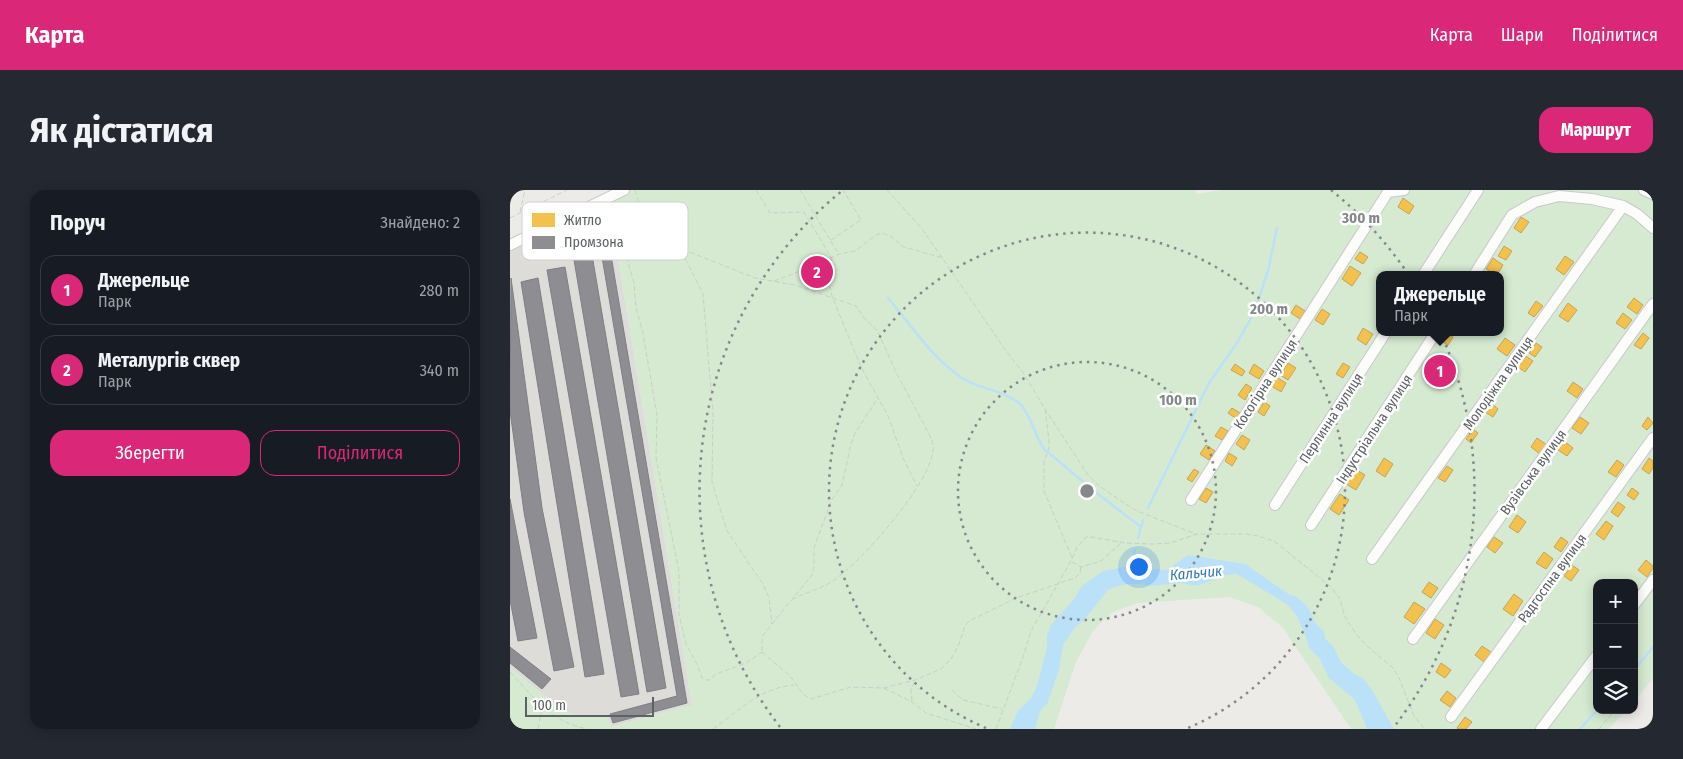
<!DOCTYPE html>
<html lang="uk">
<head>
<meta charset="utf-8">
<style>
	:root { --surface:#171b24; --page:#242831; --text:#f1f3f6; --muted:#9ea1a6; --line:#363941; --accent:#db2777 }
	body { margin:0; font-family:"Fira Sans Condensed",sans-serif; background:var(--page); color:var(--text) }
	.controls { position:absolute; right:15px; bottom:15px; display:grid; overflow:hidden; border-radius:10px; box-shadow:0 2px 12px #0003 }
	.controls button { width:45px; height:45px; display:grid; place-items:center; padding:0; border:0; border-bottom:1px solid var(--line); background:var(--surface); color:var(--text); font:25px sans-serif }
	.scale { position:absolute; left:15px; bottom:12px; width:129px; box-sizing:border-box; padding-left:5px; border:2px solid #5c6166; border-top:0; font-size:14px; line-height:18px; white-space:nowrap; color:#5c6166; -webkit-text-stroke:4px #fff; paint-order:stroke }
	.you { position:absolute; left:628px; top:376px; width:18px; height:18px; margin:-12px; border:4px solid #fff; border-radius:50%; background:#1a73e8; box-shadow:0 0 0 8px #1a73e833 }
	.badge { display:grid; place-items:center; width:32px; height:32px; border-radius:50%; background:var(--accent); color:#fff; font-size:16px; font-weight:700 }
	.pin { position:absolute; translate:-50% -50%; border:2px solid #fff; box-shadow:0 1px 5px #0006 }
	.popup { position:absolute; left:866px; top:81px; width:128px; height:65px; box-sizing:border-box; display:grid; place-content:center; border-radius:10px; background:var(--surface); filter:drop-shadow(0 1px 4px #0005); font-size:16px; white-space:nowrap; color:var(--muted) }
	.popup b { font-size:19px; color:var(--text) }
	.popup::after { content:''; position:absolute; left:50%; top:100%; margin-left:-10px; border:10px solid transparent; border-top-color:var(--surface) }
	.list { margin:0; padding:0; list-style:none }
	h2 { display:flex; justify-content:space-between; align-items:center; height:65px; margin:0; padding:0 20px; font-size:21px }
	h2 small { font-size:16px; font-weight:400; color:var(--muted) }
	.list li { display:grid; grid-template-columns:32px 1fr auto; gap:15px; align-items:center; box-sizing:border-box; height:70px; margin:0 10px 10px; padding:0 10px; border:1px solid var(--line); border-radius:15px }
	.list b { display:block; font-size:19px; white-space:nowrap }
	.list p { margin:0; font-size:16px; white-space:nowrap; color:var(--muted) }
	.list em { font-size:16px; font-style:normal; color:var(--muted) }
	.actions { display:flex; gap:10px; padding:15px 20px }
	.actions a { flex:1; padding:11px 0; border:1px solid var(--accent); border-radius:15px; text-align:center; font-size:18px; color:var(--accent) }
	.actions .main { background:var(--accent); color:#fff }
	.icon { flex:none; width:28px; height:28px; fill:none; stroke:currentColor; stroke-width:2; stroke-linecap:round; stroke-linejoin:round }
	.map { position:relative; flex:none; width:1143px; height:539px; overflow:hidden; border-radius:15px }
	header { display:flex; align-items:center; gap:30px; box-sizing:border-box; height:70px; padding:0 25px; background:var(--accent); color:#fff }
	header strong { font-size:24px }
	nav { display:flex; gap:28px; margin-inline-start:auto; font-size:18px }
	.intro { display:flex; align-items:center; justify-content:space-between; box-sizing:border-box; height:120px; padding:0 30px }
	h1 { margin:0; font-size:35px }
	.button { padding:12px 22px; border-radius:15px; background:var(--accent); color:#fff; font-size:18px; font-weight:700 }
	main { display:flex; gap:30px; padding:0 30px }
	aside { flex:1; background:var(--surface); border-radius:15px; box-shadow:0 2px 12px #0003 }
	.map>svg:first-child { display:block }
	.industrial { fill:#dedcd8 }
	.green { fill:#d5ead1; fill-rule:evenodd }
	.water { fill:#bbe1f8 }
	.homes { fill:#f2c14e; stroke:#c5a455 }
	.industry { fill:#8d8d92; stroke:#7e8085 }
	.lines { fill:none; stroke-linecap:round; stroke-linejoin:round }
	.stream { stroke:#bbe1f8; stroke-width:2.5 }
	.minor-casing { stroke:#c8c8c8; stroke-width:12 }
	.path { stroke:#c9ceca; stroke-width:1; stroke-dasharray:5 2.5; stroke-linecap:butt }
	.minor { stroke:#fcfcfb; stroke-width:10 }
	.ring { fill:none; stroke:#85878a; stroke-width:2.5; stroke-dasharray:2.5 5 }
	.labels { text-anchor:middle; stroke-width:5; stroke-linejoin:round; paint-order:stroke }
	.street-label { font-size:14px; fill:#5c6166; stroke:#fff }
	.water-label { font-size:15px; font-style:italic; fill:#367ab1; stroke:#fff }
	.key { fill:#fff; stroke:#ced0d1; stroke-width:1 }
	.key-label { font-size:14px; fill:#5c6166 }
	.centre { fill:#85878a; stroke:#fff; stroke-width:2.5 }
	.ring-label { font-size:15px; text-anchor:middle; font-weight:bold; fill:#85878a; stroke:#fff; stroke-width:5; stroke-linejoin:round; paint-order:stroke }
</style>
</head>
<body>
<header>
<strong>Карта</strong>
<nav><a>Карта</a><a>Шари</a><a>Поділитися</a></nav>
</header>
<div class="intro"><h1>Як дістатися</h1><a class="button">Маршрут</a></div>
<main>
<aside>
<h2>Поруч<small>Знайдено: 2</small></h2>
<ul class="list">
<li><span class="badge">1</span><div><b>Джерельце</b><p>Парк</p></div><em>280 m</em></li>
<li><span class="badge">2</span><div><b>Металургів сквер</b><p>Парк</p></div><em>340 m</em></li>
</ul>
<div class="actions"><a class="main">Зберегти</a><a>Поділитися</a></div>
</aside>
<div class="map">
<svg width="1143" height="539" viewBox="0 0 1143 539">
	<rect width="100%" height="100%" fill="#edebe7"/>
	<path class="industrial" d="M99,14L182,515L101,537L96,525L69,527L52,520L0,478V62Z"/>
	<path class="green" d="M114,0H685L687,4L712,0H1143V489L1124,511V393H1087V520H1116L1099,539H841L773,438L748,417L719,407L627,413L601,423L583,441L566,472L544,539H0V478L52,520L69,527L96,525L101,537L182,515L99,14L0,62V55ZM870,85H990V142H870Z"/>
	<path class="water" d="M678,365L735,374L780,405L787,407L797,416L801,423L805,433L814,441L815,449L823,456L831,472L844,484L853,488L862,500L884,539H857L845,510L819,488L810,469L799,458L797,450L787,426L778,415L727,384L716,385L687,396L670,393L641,396L631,394H618L604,397L597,401L574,430L565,437L553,455L549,480L537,514C528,520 528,530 525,539H500L508,521L521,508L526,499L537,458V445L541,435L564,409L572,396L593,381L615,377L657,380Z"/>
	<path class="homes" d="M893,8L904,16L899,24L888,17Z
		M1011,27L1019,32L1011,43L1004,38Z
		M994,56L1002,61L996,70L988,66Z
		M850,62L858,67L853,74L845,69Z
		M1055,66L1064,72L1054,85L1046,79Z
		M983,68L993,75L987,85L976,79Z
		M840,76L851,83L842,96L832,89Z
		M1124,108L1133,115L1127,124L1117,117Z
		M1026,111L1033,116L1024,127L1018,123Z
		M1058,113L1067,120L1058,132L1049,126Z
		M786,115L795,121L790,129L781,123Z
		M812,119L820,124L813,135L805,130Z
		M1113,123L1122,130L1115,139L1106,133Z
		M853,138L863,144L856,155L847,149Z
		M936,143L943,147L938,155L931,151Z
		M1133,143L1139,148L1131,159L1124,155Z
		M995,148L1005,155L997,166L987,159Z
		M1026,153L1032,157L1025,167L1019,163Z
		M1016,166L1023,171L1015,182L1008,177Z
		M778,173L786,178L778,190L770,185Z
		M833,173L840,177L833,188L826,184Z
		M725,174L735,181L732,186L721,180Z
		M744,174L754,181L749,189L739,183Z
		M766,187L776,193L771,202L760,195Z
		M1063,192L1073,199L1067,208L1057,201Z
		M736,194L742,198L735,210L728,205Z
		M754,212L760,216L754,226L748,222Z
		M981,213L988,219L983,227L975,222Z
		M722,218L730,223L727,229L718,223Z
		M1070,227L1079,233L1071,244L1062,238Z
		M1138,227L1143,233L1137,240L1132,236Z
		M711,237L718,241L712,250L705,246Z
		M963,239L968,243L961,253L956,249Z
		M732,245L740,250L734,260L726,254Z
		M1027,248L1037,255L1030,264L1021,257Z
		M1054,251L1063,258L1057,266L1048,260Z
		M696,255L705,261L699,270L690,264Z
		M719,263L727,268L722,276L715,271Z
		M874,268L883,274L875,287L866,281Z
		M1139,268L1143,271V278L1139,284L1132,279Z
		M1107,270L1114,275L1106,287L1098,282Z
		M937,276L943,280L935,292L928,288Z
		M842,277L855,285L846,300L833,292Z
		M684,279L689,282L682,292L677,289Z
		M696,298L703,302L696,313L689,309Z
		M1122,298L1129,303L1124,310L1117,305Z
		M830,304L839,310L829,325L820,319Z
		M1108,312L1115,317L1108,327L1101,322Z
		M1007,325L1016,332L1008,343L999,337Z
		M1096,331L1103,336L1094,350L1086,344Z
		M984,347L993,353L985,363L977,357Z
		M1051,347L1058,352L1051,362L1044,357Z
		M1034,362L1043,369L1036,379L1026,373Z
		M1136,370L1143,376V378L1137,387L1128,380Z
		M1062,375L1069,380L1061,391L1054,386Z
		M919,392L928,398L921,408L912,402Z
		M1004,404L1013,411L1003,426L993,419Z
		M904,412L915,419L904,434L894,427Z
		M925,429L934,435L925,449L916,443Z
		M972,456L981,462L974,472L965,465Z
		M931,473L941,480L935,488L926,482Z
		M937,501L946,508L940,517L930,510Z
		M955,527L962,532L956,539H948L947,538Z"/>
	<path class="industry" d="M95,30L177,513L103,533L100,524L167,506L86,32Z
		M81,59L156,498L137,502L63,64Z
		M55,77L129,504L111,507L37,80Z
		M1,88L32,318L64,477L44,481L14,322L0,221Z
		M28,88L94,484L75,487L11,92Z
		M0,309L27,448L8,451L0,410Z
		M0,457L41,489L32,499L0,473Z"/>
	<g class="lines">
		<path class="stream" d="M378,108C401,135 422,168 452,188C470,200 496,200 511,215C523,229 524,245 534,259L588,304L631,337
			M638,318L699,193L727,153L744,123L758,81L767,38
			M628,348L633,330
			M620,380L625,360
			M1124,480L1143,457
			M1070,539L1087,520"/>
		<defs>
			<path id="minor" d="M1134,0L1143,4
				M0,55L114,0
				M913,85L968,0
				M964,85L1002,25L1025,12L1049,6L1082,9L1113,16L1127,24L1143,38
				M681,310L878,2L894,0
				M765,315L876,142
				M801,335L926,142
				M862,369L1113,16
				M1124,415L1143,390
				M903,449L1143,114
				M941,527L1143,248
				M1031,539L1087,465"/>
		</defs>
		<use href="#minor" class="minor-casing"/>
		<path class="path" d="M125,0L134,29L149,50
			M246,0L260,23L294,22L322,69L318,89L322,106L351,177L378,226L394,270L407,296
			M290,0L328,63
			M377,0L412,39L433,69L494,158L514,184L535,219L578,285L588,295L608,309L627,321L686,344
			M10,22L15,0
			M91,23L129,42L245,88L285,95L346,116L355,129L367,140L386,182L420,246C422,251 424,255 423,261C419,295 353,370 324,390C311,399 297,402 283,409
			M0,28L57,0
			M106,31L124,93L126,118L133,143L147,225L146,268L169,381V425L176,454L187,474L192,488L196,490H199L206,484L236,473L252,462
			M321,50L351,30L333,0
			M165,58L176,70L193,104L203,223L202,292L217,341L253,394L259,408L262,434
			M264,91L291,81L329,64L345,61L366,45L372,43L380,46L394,57L433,68
			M535,219L539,250V258L534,272V301L562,368
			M562,372L571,377L591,371L611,353
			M252,461V447L262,434L302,385L304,378V358L321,311L332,295L341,254L345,243L368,208
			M252,462C261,470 271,478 280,486C287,494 291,505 301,509L341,497L374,498L405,490L431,479L441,469L449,454L455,436L459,431L506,408L565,388L570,383L571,377
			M0,482C23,507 42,533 78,539
			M374,498L402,512L416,523L466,539
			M442,500L453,510L492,519
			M402,511L401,500L405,491
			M28,539L32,518
			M203,539C230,520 250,498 284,495
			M486,539L513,467L521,441L562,369L567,357L576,347H582L615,353L643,354L660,353L687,344H736L748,346L764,351L821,397L830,409L835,427L846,444L857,456L883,478L889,488L904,526L915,539
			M1089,539L1105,520"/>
		<use href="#minor" class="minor"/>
	</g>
	<g class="ring">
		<circle cx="577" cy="301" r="129"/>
		<path d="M476 538A258 258 0 1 1 678 538"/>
		<path d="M270 537A387 387 0 0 1 333 0M821 0A387 387 0 0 1 884 537"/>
	</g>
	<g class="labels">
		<g class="street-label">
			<text transform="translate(988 193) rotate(-55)" y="5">Молодіжна вулиця</text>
			<text transform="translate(755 194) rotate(-57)" y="5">Косогірна вулиця</text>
			<text transform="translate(821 228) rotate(-57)" y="5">Перлинна вулиця</text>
			<text transform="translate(864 239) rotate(-57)" y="5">Індустріальна вулиця</text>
			<text transform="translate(1023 282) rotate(-54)" y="5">Вузівська вулиця</text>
			<text transform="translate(1042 388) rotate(-54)" y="5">Радгоспна вулиця</text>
		</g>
		<g class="water-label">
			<text transform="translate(686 383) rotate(-5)" y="5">Кальчик</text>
		</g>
	</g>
	<rect x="12" y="12" width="166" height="58" rx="8" class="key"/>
	<rect x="22" y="23" width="23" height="14" fill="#f2c14e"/>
	<rect x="22" y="46" width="23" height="13" fill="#8d8d92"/>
	<g class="key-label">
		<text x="54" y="35">Житло</text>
		<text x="54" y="57">Промзона</text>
	</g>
	<circle cx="577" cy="301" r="8" class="centre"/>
	<g class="ring-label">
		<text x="851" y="33">300 m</text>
		<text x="759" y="124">200 m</text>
		<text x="668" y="215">100 m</text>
	</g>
</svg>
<div class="controls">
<button>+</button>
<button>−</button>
<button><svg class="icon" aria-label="layers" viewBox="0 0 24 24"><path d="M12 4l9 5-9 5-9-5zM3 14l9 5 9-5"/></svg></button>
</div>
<div class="scale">100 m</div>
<div class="you"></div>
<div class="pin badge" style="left:930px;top:181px">1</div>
<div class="popup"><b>Джерельце</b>Парк</div>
<div class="pin badge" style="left:307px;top:82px">2</div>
</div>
</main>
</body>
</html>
